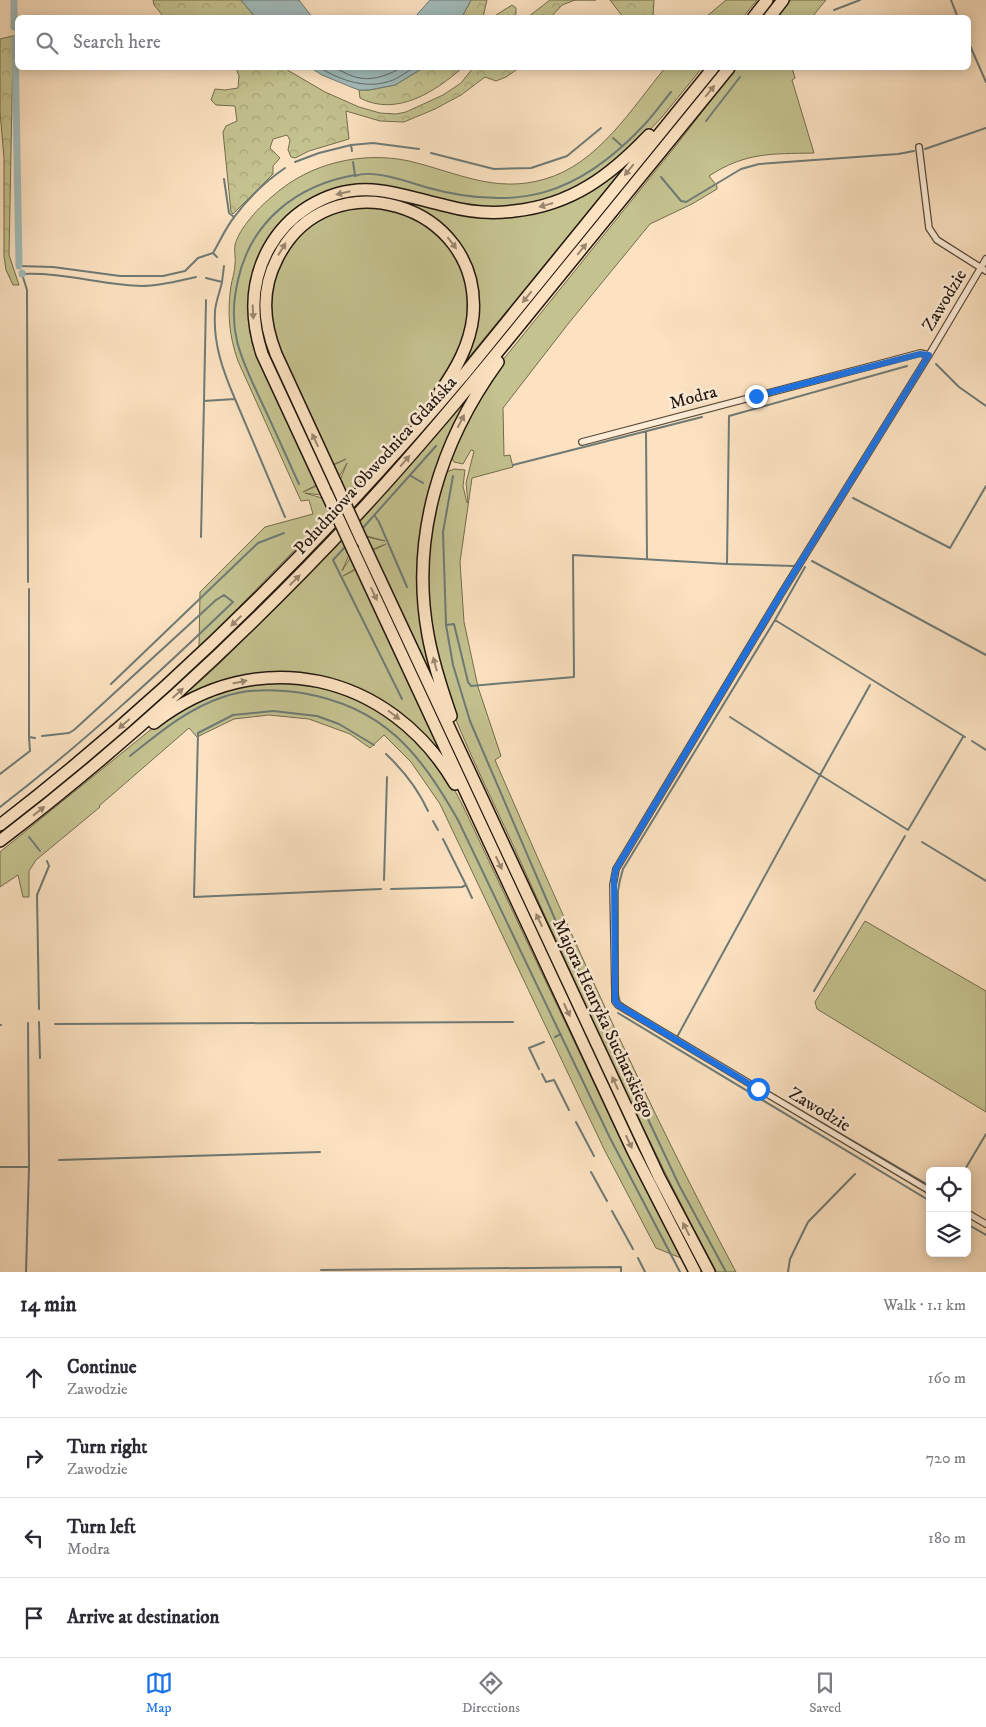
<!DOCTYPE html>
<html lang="en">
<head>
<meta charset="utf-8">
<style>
	:root { --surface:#fff; --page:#f2f2f3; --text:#2b2b33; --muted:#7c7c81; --line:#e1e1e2; --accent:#1a73e8 }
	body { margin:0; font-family:"IM FELL DW Pica",serif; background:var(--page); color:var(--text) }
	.controls { position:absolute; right:15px; bottom:15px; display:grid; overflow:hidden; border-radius:8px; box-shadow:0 2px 12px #0003 }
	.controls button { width:45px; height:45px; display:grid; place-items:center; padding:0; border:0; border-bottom:1px solid var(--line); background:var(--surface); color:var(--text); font:25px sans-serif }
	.stop { position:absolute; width:15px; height:15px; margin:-11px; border:4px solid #1a73e8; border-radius:50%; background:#fff }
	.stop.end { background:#1a73e8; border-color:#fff; box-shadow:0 1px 5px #0008 }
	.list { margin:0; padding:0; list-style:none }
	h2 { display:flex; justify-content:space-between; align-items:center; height:65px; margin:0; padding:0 20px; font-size:21px }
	h2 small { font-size:16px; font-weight:400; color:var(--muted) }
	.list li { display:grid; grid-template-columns:32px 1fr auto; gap:15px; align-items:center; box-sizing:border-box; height:80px; padding:0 20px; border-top:1px solid var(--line) }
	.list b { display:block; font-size:19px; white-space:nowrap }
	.list p { margin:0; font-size:16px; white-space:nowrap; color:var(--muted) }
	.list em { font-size:16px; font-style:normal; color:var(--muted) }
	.icon { flex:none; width:28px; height:28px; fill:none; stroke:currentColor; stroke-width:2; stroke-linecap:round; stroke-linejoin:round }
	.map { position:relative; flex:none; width:986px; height:1272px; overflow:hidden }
	.search { position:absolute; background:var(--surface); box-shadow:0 2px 12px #0003; left:15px; right:15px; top:15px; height:55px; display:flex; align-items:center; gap:12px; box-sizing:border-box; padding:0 18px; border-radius:8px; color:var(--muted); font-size:19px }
	.sheet { height:385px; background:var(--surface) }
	nav { display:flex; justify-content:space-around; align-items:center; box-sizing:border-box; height:70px; border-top:1px solid var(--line); background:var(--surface); font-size:14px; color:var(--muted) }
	nav a { display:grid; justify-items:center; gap:2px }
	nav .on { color:var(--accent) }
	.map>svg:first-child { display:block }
	.grass { fill:#c4c28f; stroke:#736c4e }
	.forest { fill:url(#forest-crowns); stroke:#736c4e }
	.water { fill:#a1bcbb; stroke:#6e7a76 }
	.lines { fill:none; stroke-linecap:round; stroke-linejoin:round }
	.shore { stroke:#626a64; stroke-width:1 }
	.stream { stroke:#6e7a76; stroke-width:2 }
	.canal { stroke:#a1bcbb; stroke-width:7 }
	.street-casing { stroke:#584a3b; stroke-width:8 }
	.highway-casing { stroke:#22170e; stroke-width:14 }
	.street { stroke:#fdecd7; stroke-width:5.5 }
	.highway { stroke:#fce2c1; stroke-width:11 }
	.highway-bridge-casing { stroke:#22170e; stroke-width:14; stroke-linecap:butt }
	.highway-bridge { stroke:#fce2c1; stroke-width:11 }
	.oneway { fill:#9a8770 }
	.route { stroke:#1a73e8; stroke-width:6 }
	.labels { text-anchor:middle; stroke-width:5; stroke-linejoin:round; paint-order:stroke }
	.street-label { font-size:18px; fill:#22170e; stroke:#fdecd7 }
</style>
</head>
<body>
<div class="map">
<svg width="986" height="1272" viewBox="0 0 986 1272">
	<defs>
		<pattern id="forest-crowns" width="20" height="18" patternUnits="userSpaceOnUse" patternTransform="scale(1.25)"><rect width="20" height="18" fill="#c4c28f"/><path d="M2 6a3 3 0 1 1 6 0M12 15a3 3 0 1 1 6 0" fill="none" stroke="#a8a67a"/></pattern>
	</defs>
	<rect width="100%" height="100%" fill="#fce2c1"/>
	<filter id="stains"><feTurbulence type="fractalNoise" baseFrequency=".004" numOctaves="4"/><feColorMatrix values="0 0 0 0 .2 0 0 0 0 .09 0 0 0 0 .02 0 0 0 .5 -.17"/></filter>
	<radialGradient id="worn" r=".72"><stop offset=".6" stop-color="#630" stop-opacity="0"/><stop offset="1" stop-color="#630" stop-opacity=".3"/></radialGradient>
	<path class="grass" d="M726,0H757L743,17H706Z
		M791,0H826L812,17L776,18Z
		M665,68H702L662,117L631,150L580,187L548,200L506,207H478L366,186L287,218L248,305L318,484L303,492L317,486L321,495L305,493L322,498L341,478L347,463L339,477L334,465L346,459L332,465L281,356L270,314L273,280L283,257L306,229L326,217L339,211L366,207L385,208L418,220L448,245L464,275L469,301L466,338L441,387L429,402L328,516L199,648L200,592L265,527L313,514L309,500L301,501L238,361C229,336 227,312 231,286C232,279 235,272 235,264C236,258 234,252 235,245C239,228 260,206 274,195C310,163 362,151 409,161C456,172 495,194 545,179C598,164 632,108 665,68Z
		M718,68H723C596,224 472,385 334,533C276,595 215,654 151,711C103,754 50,795 0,837V831L51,791L298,565Z
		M736,68H792L795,78L792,80L814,153C771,154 746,152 709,176L717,186V189L692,204L650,224L568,324L503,408L504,456L510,455L513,467L472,478L460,562L464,622L478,687L501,756L495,760C570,933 647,1106 736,1272H718L716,1271C645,1139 584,1002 522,865C499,813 473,763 452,710C434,659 424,602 428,548C430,526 439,496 444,473L454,469L465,470L463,486L467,503L468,502L466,483L474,451L471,450L463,464L454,462L450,454L498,366L678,143Z
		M616,173L618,175L469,357H468C493,297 472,232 410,206C396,200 378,195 362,198C350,200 336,209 324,214C315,217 304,220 297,226C282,236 274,253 269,270C267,279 260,299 261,306C264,321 276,345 282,359C297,399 313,439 328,479L325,480L271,363L260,331L258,292L270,255L285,232L306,214L331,201L346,197L377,195L481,216L593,190Z
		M470,395L471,396L423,534L436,688L372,551L386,544L373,549L367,537L385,541L367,536L349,555L342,571L350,558L355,569L343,576L357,569L451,770L399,714L284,675L180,701L179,699C212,673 241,642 270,613C340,544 406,471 470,395Z
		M364,555L701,1266L696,1264L650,1177L361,556Z
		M252,683H308L368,702L417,738L453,787L462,804L626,1151L681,1258L656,1248L605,1151L440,804L411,762L384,735L370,748L350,734L309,719L269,715L234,719L197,737L189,728L99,806L100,807L36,860L29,871V897H23L18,875L0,887V852L165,718L186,705Z
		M865,921L986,991V1112L817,1009L815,1002Z"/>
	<path class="forest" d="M153,0H241L255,17H164L154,5Z
		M471,0H487L483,17H462Z
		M550,0H596H575L562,5L551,17H528Z
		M610,0H654L653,17H623Z
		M512,5L516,8V14L511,17H493Z
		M17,35V46L13,48L9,255L19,285H13L6,270L4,256V158L0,112V39Z
		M236,68H284L325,92L359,107L380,113L396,114L406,112L443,95L461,83L473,68H519L506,77L496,81L485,77L461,95L435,109L404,122L380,121L346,111L349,139L309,151L295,158L291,157L288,150L290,140L287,135L273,139L270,148L280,158L273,166V174L233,214L231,212L223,132L226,126L237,121L235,106L216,105L211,100L215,89L225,90L238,88L239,76Z
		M423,68H462C435,92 396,117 360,98L359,90H369L395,85Z"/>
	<path class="water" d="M241,0H299L312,17H255Z
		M430,0H471L462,17H415Z
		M311,68H423L395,85L369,90H359L351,87L322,75Z"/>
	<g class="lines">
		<path class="shore" d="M320,68C342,81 368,90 393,80C400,77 407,72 413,68
			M334,68C343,71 351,77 360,78C374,81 390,74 401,68"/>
		<path class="stream" d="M951,0L958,18
			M834,10L860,0
			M968,41L986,82
			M706,121L740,77
			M613,138L622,146
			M351,145L373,143L419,149
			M925,149L986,128
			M431,153L494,169L531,168L567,156L601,128
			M295,162L319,153L351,145L352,151
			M355,176C372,169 407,181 425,187C518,213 579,195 645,124C654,114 662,103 671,92
			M661,177L681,201L686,202L741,169L759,164L898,154L914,151
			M224,179L229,213L234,217
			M213,253C220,241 226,227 235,216C249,197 266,181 285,168
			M19,266L53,267L120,276H163L185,271L198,258L213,253L217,257
			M206,278L222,282L224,266
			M206,300L204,401L235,399C223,371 213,344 215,312C215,303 220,292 222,282
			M936,364L959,387L986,406
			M235,399L285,517
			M646,432L647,559
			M513,465L702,417
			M411,476L423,483
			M453,476L443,532L446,625L453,665L470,721L557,924L607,1032L679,1185L726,1272
			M299,484C286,456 274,428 261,401C252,381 242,362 237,341C232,320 233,301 238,280C251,221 297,185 355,175L353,162
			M853,498L950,548L986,486
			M375,516L379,522L407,587
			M361,530L436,446
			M201,537L204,401
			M346,546L333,560L402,699
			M812,561L986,655
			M727,563L729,416L907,366
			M805,567L775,620L965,737
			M28,582L27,290L22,274C63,272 102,285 142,286C161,286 178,281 196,277
			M446,625L454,624L468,682L471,686L574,677L573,555L727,564L794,566
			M111,684L258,543L284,533
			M870,685L820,775L908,830L963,737
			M29,737V589
			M972,741L986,750
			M374,745L339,724L317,716L273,711L233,715L198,733L194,897L381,889
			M386,754C404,771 418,789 428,811
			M130,756C159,733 187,709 223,697C248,688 276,689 302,693C384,707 419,752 458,820L610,1138L680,1272
			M0,774L30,751L29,737L35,738
			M0,807C82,744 158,674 233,602L224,595L216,600L74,730L69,733L42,736
			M433,821L438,830
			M29,837L40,851
			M443,839L466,885
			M922,842L986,881
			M384,880L387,777
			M391,889L462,887L466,885L472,898
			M814,991L905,836
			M627,1007L620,1002L618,994V891L620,880L623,869L775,620
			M39,1009L37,895L49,866L47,861
			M618,1013L930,1201
			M39,1022L40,1058
			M55,1024L513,1022
			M0,1025H1
			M555,1037L561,1034
			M677,1037L820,775L730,717
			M539,1069L529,1048L544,1042
			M542,1074L546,1082L554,1080L569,1110
			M783,1100L930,1186
			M576,1122L594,1156
			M59,1160L320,1152
			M0,1167H29
			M964,1171L986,1134
			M591,1172L607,1201
			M612,1211L633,1249
			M967,1224L986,1235
			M638,1258L645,1272
			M321,1270L621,1267V1272
			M26,1272L29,1167L28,1023
			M788,1272L790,1259L808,1222L855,1174"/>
		<path class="canal" d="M14,0V27
			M15,39L19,266
			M22,273V274"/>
		<defs>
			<path id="street" d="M919,147L929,228L937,240L986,271
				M582,442L894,360L920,353L929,355
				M930,1191L618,1005L615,1001V993L613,885L616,869L781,594L929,355L986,259
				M967,1213L986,1224"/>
			<path id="highway" d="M753,18L767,0
				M769,18L783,0
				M336,484L276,354C263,321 261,290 277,259C327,157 483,202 473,316C470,345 456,369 440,392
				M327,494L262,354C250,317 250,282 269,248C278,232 292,217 308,207C358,176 395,194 447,206C469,212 492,214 514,211C572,205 611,175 649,135
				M362,541L638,1132L659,1177L709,1272
				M353,550L633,1151L695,1272
				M451,716C442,690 433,663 428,635C410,537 440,442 498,362
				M154,723C258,642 390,673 455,784
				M0,825C173,692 325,539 466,372L713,68
				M0,841C128,743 246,634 356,516C425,442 489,363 553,284C612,212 671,140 729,68"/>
		</defs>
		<use href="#street" class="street-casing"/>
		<use href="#highway" class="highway-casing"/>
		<use href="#street" class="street"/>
		<use href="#highway" class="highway"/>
		<defs>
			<path id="highway-bridge" d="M336,484L362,541
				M327,494L353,550"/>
		</defs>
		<use href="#highway-bridge" class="highway-bridge-casing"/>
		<use href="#highway-bridge" class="highway-bridge"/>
	</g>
	<defs><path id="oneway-solid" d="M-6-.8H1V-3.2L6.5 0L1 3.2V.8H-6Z" transform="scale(1.25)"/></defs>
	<g class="oneway">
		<use href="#oneway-solid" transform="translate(710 91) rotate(-51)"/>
		<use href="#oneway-solid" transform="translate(629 170) rotate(129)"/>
		<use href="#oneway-solid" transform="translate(343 193) rotate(167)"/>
		<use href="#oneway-solid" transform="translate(546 205) rotate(164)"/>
		<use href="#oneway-solid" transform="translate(452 243) rotate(52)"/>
		<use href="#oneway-solid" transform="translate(282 249) rotate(-58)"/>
		<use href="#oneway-solid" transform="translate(582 249) rotate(-51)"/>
		<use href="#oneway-solid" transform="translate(527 297) rotate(129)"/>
		<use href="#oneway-solid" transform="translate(253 312) rotate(87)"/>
		<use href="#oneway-solid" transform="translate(461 421) rotate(-63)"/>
		<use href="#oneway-solid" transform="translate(315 440) rotate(-115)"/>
		<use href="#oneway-solid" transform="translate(405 461) rotate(-49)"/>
		<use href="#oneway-solid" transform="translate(295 580) rotate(-45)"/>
		<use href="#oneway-solid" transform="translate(374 594) rotate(65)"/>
		<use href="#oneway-solid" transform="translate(236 621) rotate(136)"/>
		<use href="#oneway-solid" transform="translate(435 664) rotate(-105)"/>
		<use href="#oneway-solid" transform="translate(240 682) rotate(-12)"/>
		<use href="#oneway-solid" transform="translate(178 693) rotate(-42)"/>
		<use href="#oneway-solid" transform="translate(394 715) rotate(37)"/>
		<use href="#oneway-solid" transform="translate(124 724) rotate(139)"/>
		<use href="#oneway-solid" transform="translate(39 811) rotate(-38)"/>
		<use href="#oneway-solid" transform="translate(499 863) rotate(65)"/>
		<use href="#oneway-solid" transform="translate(539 920) rotate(-115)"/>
		<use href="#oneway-solid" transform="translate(567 1010) rotate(65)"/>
		<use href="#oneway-solid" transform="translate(615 1083) rotate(-115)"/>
		<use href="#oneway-solid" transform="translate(629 1142) rotate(65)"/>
		<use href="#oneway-solid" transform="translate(686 1229) rotate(-117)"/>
	</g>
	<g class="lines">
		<path class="route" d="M756,396L920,354L929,355L781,594L616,869L614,878L615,993V1001L618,1005L758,1089"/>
	</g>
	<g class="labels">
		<g class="street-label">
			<text transform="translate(944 300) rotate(-59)" y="6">Zawodzie</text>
			<text transform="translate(693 397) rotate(-15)" y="6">Modra</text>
			<text transform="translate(375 465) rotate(-48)" y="6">Południowa Obwodnica Gdańska</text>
			<text transform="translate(604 1018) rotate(65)" y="6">Majora Henryka Sucharskiego</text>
			<text transform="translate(820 1109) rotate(31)" y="6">Zawodzie</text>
		</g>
	</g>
	<rect width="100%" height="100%" filter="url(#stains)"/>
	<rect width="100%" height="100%" fill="url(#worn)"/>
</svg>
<div class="controls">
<button><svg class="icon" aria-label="locate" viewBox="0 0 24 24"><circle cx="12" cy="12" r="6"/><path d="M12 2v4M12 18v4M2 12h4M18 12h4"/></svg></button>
<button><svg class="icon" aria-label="layers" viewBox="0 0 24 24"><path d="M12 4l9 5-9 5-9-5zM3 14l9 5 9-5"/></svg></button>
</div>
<div class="stop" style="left:758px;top:1089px"></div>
<div class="stop end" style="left:756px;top:396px"></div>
<div class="search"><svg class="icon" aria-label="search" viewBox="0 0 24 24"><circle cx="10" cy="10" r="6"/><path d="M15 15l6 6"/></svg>Search here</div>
</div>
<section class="sheet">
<h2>14 min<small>Walk · 1.1 km</small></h2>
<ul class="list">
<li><svg class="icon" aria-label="ahead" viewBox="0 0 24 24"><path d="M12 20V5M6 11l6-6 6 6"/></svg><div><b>Continue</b><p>Zawodzie</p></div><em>160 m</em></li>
<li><svg class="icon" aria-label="right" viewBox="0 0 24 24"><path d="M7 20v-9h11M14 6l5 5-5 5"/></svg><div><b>Turn right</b><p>Zawodzie</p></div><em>720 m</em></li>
<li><svg class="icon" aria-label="left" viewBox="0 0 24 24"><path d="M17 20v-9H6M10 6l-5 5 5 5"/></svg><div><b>Turn left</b><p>Modra</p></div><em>180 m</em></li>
<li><svg class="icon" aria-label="arrive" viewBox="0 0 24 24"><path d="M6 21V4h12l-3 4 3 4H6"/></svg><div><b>Arrive at destination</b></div></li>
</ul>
</section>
<nav>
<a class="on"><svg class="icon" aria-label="map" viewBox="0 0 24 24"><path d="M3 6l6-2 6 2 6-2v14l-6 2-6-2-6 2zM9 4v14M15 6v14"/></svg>Map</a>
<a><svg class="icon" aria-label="directions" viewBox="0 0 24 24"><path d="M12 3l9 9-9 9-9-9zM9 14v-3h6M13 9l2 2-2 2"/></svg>Directions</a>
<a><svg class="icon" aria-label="saved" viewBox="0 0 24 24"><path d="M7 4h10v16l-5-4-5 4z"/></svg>Saved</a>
</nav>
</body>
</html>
